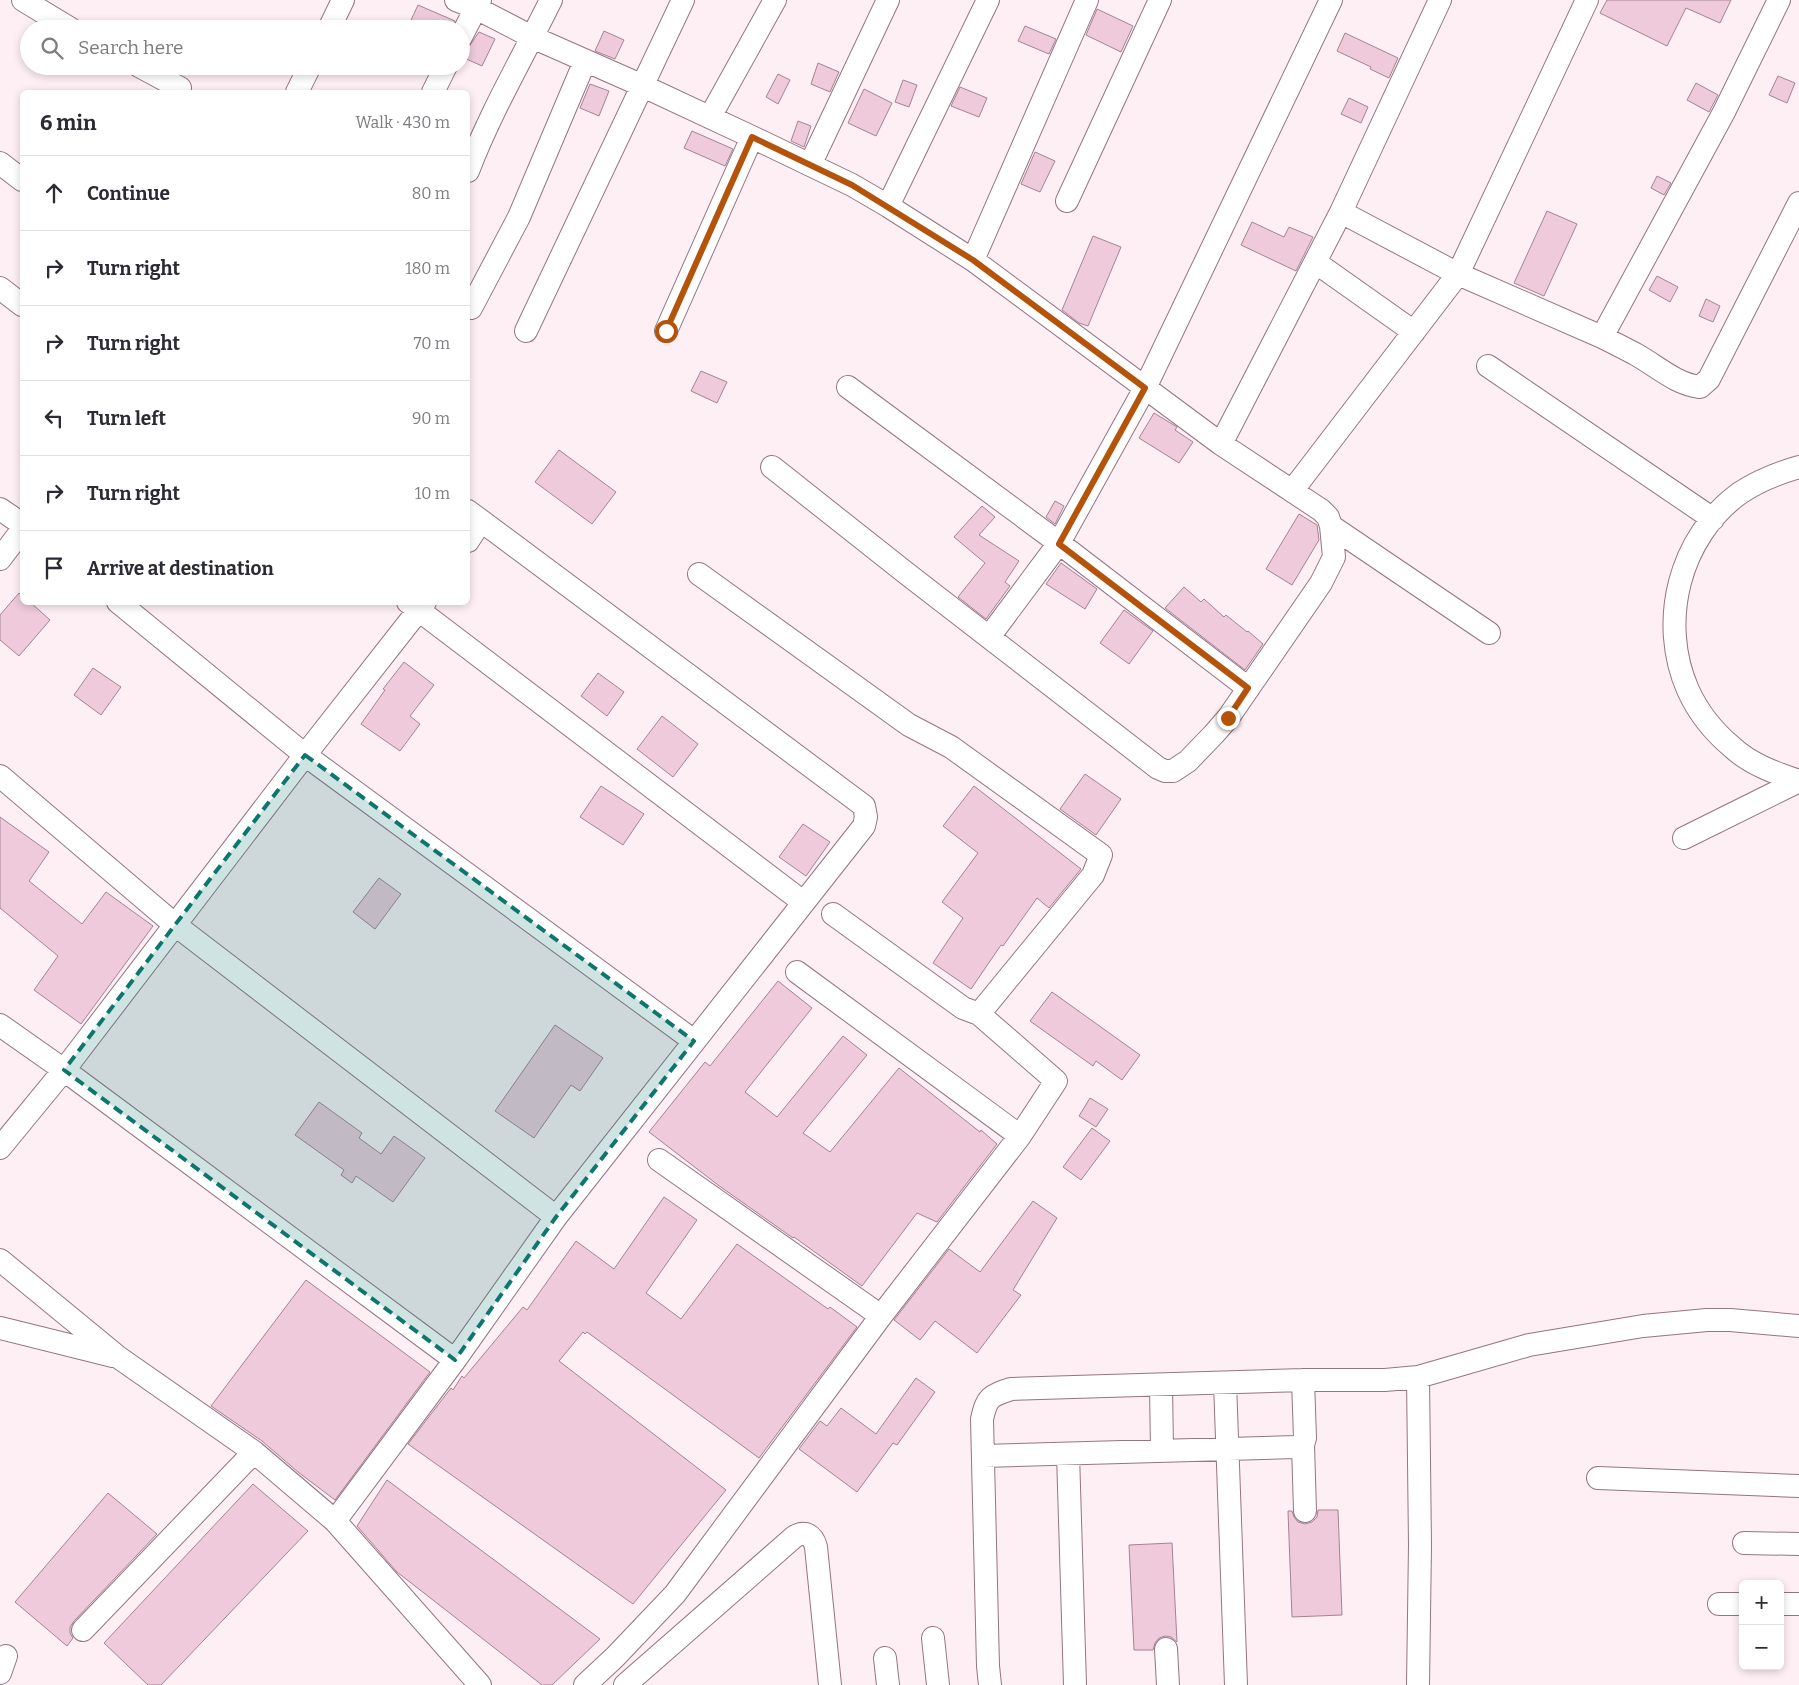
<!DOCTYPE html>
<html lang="en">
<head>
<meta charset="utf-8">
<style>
	:root { --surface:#fff; --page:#f2f2f3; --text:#2b2b33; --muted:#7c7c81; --line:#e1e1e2 }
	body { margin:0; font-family:Bitter,serif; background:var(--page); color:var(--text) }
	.controls { position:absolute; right:15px; bottom:15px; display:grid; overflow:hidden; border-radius:8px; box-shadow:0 2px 8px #0003 }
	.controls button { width:45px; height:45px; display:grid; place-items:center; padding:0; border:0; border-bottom:1px solid var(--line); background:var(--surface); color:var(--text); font:25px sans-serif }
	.stop { position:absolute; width:15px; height:15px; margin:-11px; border:4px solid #b45309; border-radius:50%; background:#fff }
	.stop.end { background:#b45309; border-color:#fff; box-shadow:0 1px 5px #0008 }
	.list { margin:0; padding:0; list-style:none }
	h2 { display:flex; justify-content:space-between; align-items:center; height:65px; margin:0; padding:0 20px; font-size:21px }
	h2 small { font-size:16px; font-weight:400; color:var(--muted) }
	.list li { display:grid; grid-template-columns:32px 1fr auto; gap:15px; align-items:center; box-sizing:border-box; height:75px; padding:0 20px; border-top:1px solid var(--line) }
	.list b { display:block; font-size:19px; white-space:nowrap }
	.list em { font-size:16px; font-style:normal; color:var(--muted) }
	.icon { flex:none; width:28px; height:28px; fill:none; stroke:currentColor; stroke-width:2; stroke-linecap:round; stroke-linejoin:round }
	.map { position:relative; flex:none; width:1799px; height:1685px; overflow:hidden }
	.search { position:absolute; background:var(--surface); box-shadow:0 2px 8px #0003; left:20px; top:20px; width:450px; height:55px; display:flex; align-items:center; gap:12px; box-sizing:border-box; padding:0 18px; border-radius:28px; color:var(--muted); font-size:19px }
	.panel { position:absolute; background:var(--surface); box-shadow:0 2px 8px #0003; left:20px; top:90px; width:450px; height:515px; border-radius:8px }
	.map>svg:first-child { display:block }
	.building { fill:#eecada; stroke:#a48392 }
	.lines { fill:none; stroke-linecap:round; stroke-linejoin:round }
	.minor-casing { stroke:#957483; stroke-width:24 }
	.minor { stroke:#fff; stroke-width:22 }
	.route { stroke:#b45309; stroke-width:6 }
	.marked { fill:#0f766e; fill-opacity:0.2; stroke:#0f766e; stroke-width:4; stroke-dasharray:10 6; stroke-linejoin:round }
</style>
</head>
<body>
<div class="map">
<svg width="1799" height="1685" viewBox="0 0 1799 1685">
	<rect width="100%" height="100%" fill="#feeff5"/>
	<path class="building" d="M1607,0H1731L1720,23L1686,8L1667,46L1600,13Z
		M418,5L455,21L450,29H407Z
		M1097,9L1133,26L1121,52L1086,35Z
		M1025,26L1056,39L1049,54L1018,41Z
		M604,31L624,40L615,59L595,51Z
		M479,32L495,39L482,66L462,57Z
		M1345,33L1398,58L1389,78L1370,69L1371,67L1337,51Z
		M818,63L839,72L830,92L811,84Z
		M778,74L790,80L778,104L766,97Z
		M1778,76L1795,83L1787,103L1769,95Z
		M903,80L917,85L909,107L895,102Z
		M1696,83L1718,95L1709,112L1687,100Z
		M590,84L609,91L599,116L580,108Z
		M960,87L987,98L979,117L951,106Z
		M864,89L892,103L876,136L848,123Z
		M1349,98L1368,107L1361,123L1341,114Z
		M798,121L811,126L804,147L791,141Z
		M692,131L733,149L725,166L684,148Z
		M1035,152L1055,161L1040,192L1021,184Z
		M1657,176L1671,183L1664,195L1651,188Z
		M1547,211L1577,224L1544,296L1514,283Z
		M1252,222L1284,237L1289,227L1313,237L1296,271L1241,245Z
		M1093,236L1121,247L1088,326L1079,323L1062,310Z
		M1657,276L1678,287L1670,302L1649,290Z
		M1706,299L1720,306L1713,322L1699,316Z
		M701,371L727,382L717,403L691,391Z
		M1154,413L1177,427L1175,430L1193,442L1179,463L1139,438Z
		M559,450L616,492L592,524L535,482Z
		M1055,501L1064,506L1055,524L1046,517Z
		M982,506L995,517L979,535L1019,561L1005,582L1010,586L986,619L958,597L985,563L954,537Z
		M1299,514L1317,525L1319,540L1292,585L1266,569Z
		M1061,563L1097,589L1085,609L1046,584Z
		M1184,587L1201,602L1204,599L1224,617L1226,615L1247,632L1248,631L1263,644L1245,670L1165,608Z
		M19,593L22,596V602H30L50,620L19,656L0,640V615Z
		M1124,610L1153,631L1129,664L1100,643Z
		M404,662L434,685L410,716L420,724L400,751L361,724L385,690L383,689Z
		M93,668L121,687L101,715L74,695Z
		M598,673L624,692L607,716L581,696Z
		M662,716L698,744L673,777L637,749Z
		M1085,774L1121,799L1096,835L1060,809Z
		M601,786L644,814L623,845L580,817Z
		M974,786L1081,869L1049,908L1037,898L1003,946L1001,945L971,989L933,963L963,918L942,902L978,853L943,826Z
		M0,817L49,852L29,881L82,924L106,892L153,926L81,1024L34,990L58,956L0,908Z
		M803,824L830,842L806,876L779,857Z
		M379,878L401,894L375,929L353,912Z
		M778,981L812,1008L745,1092L777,1117L843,1036L867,1055L803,1133L830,1152L899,1068L980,1132L981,1130L997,1144L937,1222L917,1213L862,1286L794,1237L793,1238L718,1185L649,1132L705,1062L710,1066Z
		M1052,992L1140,1055L1122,1080L1096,1061L1093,1066L1030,1021Z
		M555,1025L603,1058L580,1091L571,1085L534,1138L495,1111Z
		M1090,1098L1108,1109L1096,1127L1079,1116Z
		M319,1102L362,1133L359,1138L381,1154L394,1136L425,1158L393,1202L356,1176L352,1183L341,1175L344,1170L295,1135Z
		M1092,1128L1110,1141L1081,1180L1063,1167Z
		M664,1197L697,1220L646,1293L681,1319L737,1244L828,1309L830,1307L857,1327L759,1458L587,1332L585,1334L583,1332L559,1361L726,1490L633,1604L408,1444L451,1388L453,1390L462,1376L464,1378L523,1307L527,1310L576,1241L614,1269Z
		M1033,1201L1057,1218L1013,1290L1021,1295L977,1353L935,1321L920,1340L894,1320L949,1249L980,1272Z
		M306,1280L430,1372L335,1500L298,1472L262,1441L211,1406Z
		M916,1378L935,1392L897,1445L893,1443L857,1492L799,1449L820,1421L827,1426L841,1408L876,1434Z
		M387,1480L600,1639L552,1685H542L397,1572L357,1526Z
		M253,1484L308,1531L161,1685H148L104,1643Z
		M108,1493L157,1534L74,1621L70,1627V1633L73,1638L67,1646L15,1602Z
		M1318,1510H1338L1342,1615L1292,1617L1288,1511H1292L1294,1517L1298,1522L1305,1524L1312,1522L1317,1517Z
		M1172,1543L1177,1642L1171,1637L1165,1636L1159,1638L1155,1643L1153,1650H1134L1129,1545Z"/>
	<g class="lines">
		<defs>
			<path id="minor" d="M23,0L71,29
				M456,0L476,8L532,37L643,86L752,137L852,185L888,206L973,260L1221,444L1321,510L1328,517L1331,526L1334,557L1321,583L1228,718L1214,734L1188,761L1173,771H1165L1158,768L906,573L772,467
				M1779,0L1724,112L1602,337C1614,343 1626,349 1637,355C1658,367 1676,384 1700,387L1709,379L1799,203
				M329,29L343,0
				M461,37L480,0
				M139,66L180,88
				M297,92L310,66
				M433,92L446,66
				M710,117L775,0
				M0,163L22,180
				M810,165L888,0
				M468,171C491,111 523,57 551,0
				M1067,201L1160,0
				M888,206L988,0
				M1341,212L1458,274L1602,337
				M973,260L1087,0
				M1315,262L1414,332
				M0,288L22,305
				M471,308L519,217L585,61
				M526,331L683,0
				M666,331L752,137
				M1488,366L1713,519
				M848,387L1059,543L1248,688
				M1221,444L1341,212L1440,0
				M1799,467C1778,473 1758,481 1740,493C1679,537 1658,622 1688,690C1698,712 1714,732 1732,747C1750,764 1775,773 1799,781
				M1292,491L1458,274L1587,0
				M0,509L22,524
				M1331,526L1489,633
				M468,541L481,521
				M0,559L22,530
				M699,574L909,725L951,747L1101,855L1093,875L979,1014
				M118,602L305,755L694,1041
				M408,602L803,902
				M989,637L1059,543L1145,388L1331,0
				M0,776L174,924L556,1217
				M1684,838L1799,781
				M797,972L1020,1136
				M0,1025L64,1070L455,1360
				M0,1148L64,1070L305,755L425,602
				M659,1160L881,1316
				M0,1260L118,1357L254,1452L335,1521L455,1360L556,1217L864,826L866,817L864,806L468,511
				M0,1328L113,1356
				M1418,1377L1420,1545L1418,1685
				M1225,1383L1236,1685
				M1161,1385L1162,1451
				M1303,1445L1305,1511
				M1068,1454L1075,1685
				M983,1456L1295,1447L1303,1445L1305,1438L1303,1380
				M1598,1478L1799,1486
				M335,1521L480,1685
				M1744,1543L1799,1544
				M1719,1604H1743
				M1780,1604H1799
				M83,1630L254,1452
				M933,1638L938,1685
				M1166,1649L1168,1685
				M885,1658L888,1685
				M0,1673L6,1656
				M585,1685L615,1657L675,1594L881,1316L1020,1136L1056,1081L979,1014L963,1008L833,914
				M625,1685L794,1537C805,1530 813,1535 816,1547L830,1685
				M990,1685L988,1666L982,1419C987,1397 990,1396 1011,1389L1303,1380H1385L1418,1377L1529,1345L1643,1326L1707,1320H1730L1799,1326"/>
		</defs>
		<use href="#minor" class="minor-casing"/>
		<use href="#minor" class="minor"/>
	</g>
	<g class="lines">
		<path class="route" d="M666,331L752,137L852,185L973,260L1145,388L1059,544L1248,688L1228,718"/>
	</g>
	<path class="marked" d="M305,755L694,1041L556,1217L455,1360L64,1070Z"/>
</svg>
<div class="controls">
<button>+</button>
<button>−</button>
</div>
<div class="stop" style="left:666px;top:331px"></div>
<div class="stop end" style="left:1228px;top:718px"></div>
<div class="search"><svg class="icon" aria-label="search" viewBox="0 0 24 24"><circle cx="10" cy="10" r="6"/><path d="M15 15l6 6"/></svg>Search here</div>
<section class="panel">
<h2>6 min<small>Walk · 430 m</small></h2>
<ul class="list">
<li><svg class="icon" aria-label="ahead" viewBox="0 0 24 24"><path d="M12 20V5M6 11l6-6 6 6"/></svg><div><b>Continue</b></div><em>80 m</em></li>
<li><svg class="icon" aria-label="right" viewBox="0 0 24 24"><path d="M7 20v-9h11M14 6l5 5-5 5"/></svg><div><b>Turn right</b></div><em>180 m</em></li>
<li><svg class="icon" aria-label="right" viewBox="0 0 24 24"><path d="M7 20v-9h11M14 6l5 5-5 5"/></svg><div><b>Turn right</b></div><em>70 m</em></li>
<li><svg class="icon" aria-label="left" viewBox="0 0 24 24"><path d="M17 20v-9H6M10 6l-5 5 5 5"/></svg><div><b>Turn left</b></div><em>90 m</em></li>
<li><svg class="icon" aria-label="right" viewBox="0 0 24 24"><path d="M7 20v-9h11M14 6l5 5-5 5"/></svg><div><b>Turn right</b></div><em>10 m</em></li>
<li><svg class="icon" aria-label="arrive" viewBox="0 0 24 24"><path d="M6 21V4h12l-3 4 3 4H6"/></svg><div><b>Arrive at destination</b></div></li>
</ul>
</section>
</div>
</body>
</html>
